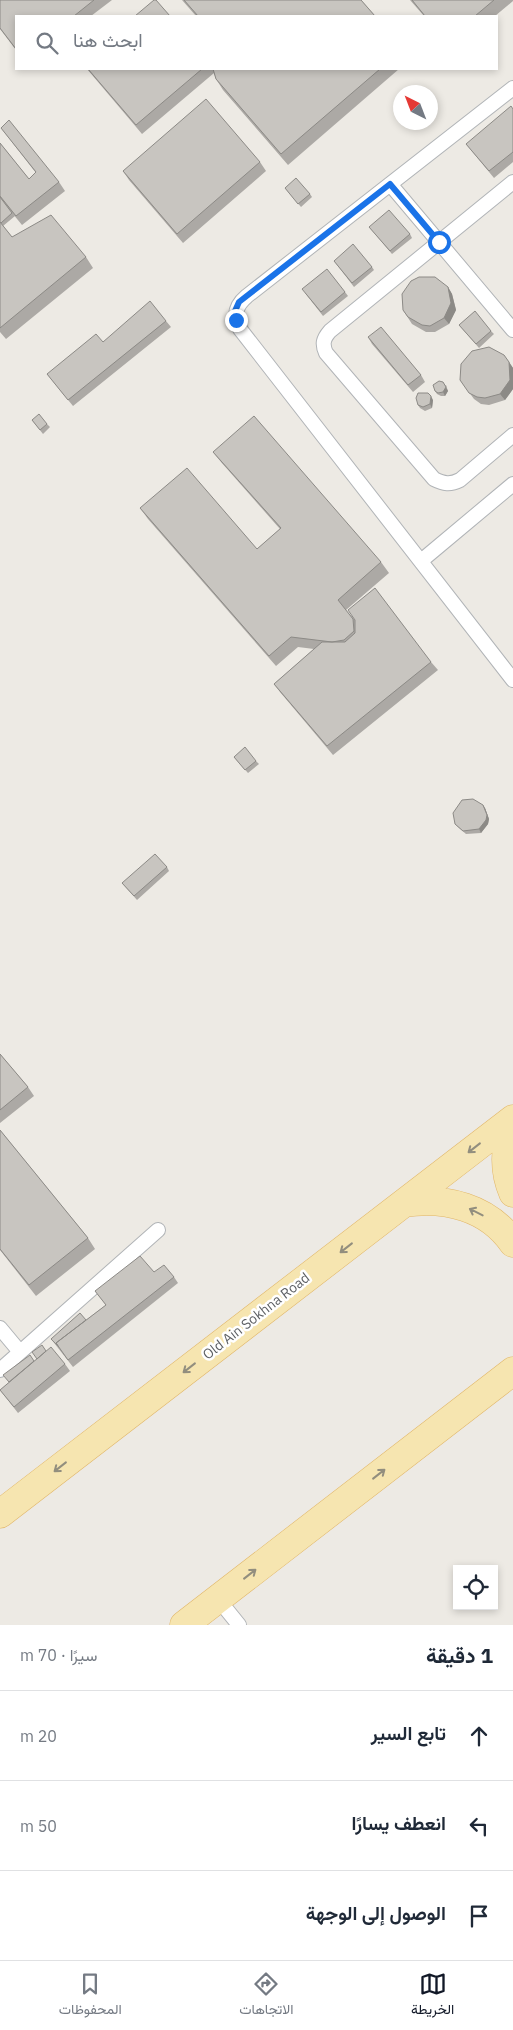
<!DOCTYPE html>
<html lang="ar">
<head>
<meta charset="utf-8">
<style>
	:root { --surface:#fff; --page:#f6f6f7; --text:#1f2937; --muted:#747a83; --line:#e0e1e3; --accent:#111827 }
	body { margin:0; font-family:"IBM Plex Sans",Vazirmatn,sans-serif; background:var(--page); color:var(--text); direction:rtl }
	.controls { position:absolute; right:15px; bottom:15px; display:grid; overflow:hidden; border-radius:0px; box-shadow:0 2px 8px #0003 }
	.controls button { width:45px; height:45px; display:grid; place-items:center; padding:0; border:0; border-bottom:1px solid var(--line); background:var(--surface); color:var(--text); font:25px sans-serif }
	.compass { position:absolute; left:393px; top:85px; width:45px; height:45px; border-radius:50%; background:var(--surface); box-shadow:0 2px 8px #0003; rotate:318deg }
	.stop { position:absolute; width:15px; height:15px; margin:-11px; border:4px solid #1a73e8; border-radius:50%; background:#fff }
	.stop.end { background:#1a73e8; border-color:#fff; box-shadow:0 1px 5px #0008 }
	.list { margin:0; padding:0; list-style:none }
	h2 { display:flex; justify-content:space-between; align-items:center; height:65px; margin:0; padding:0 20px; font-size:21px }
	h2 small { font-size:16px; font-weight:400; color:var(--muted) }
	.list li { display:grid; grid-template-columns:32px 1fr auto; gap:15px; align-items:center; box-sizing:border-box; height:90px; padding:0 20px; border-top:1px solid var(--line) }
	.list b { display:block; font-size:19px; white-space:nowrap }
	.list em { font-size:16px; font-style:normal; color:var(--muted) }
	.icon { flex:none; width:28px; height:28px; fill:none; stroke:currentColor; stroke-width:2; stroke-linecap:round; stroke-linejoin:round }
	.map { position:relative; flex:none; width:513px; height:1625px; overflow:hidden; direction:ltr }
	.search { position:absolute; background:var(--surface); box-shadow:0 2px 8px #0003; left:15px; right:15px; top:15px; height:55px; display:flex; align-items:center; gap:12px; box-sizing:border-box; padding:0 18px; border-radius:0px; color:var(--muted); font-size:19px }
	.sheet { height:335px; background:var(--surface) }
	nav { display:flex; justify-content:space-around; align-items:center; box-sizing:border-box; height:70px; border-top:1px solid var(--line); background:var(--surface); font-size:14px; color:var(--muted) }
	nav a { display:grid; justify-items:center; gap:2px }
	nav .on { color:var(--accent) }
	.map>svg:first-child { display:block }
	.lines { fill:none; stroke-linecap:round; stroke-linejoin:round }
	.lane-casing { stroke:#b1b4b7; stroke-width:16 }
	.primary-casing { stroke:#e1b668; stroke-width:29 }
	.lane { stroke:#fff; stroke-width:14 }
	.primary { stroke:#f6e5b0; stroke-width:28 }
	.wall { fill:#aca9a5 }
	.shaded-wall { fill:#8c8a86 }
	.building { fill:#c8c5c0; stroke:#8c8a86 }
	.oneway { stroke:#928e7e }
	.route { stroke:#1a73e8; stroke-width:6 }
	.labels { text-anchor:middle; stroke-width:5; stroke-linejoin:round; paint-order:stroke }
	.street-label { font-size:14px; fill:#5c5f63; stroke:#fff }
</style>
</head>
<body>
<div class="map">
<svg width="513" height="1625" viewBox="0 0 513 1625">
	<rect width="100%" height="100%" fill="#edeae4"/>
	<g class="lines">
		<defs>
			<path id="lane" d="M513,88L247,296C235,306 233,316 240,329L513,680
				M513,182L330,331C323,339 322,344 326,353L434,479C444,484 450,485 460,480L513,435
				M390,184L513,330
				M421,561L513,484
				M0,1328L20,1352
				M0,1370L158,1230
				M218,1599L239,1625"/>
			<path id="primary" d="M513,1123C505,1145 503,1170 513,1193
				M404,1203C446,1197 488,1207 513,1243
				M0,1514L513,1119
				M184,1625L513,1371"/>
		</defs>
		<use href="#lane" class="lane-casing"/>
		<use href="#primary" class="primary-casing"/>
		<use href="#lane" class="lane"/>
		<use href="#primary" class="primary"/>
	</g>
	<path class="wall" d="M0,0H112L91,16H16V50L0,29Z
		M182,0H361L375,16H196Z
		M410,0H513V1L495,16H424Z
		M87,69H399L288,165L223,90L216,79L214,73L142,134Z
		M513,109V162L494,178L466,144Z
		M1,128L59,182L65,191L22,225L13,214L15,216L3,226L12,237L86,257L93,268L6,339L0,332V143L29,179L36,173Z
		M260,162L266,171L183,243L129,180L123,171Z
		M285,188L310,194L312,197L301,207Z
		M369,227L410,234L412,238L392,254Z
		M334,261L372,267L374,270L354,287Z
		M448,287L452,294L456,310L449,324L435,332H426L412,324L403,310Z
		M345,292L348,296L323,316L305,293Z
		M166,321L171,327L73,406L47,374L103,342Z
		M459,325L491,331L494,334L479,348Z
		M368,337L421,375L425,382L413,392L372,344Z
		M504,355L513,368V389L505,400L489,405L481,404L474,399L460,380Z
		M446,385L448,391L445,396H441L437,394L435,391Z
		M433,400L432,408L425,411L420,408L418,405Z
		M32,420L47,424L50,427L43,434Z
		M213,452L381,562L389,573L346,610L355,620L431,662L438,670L333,755L280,692L274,684L314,649L298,647L276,666L148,519L140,508L257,549L280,529L221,462Z
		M234,757L256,761L259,764L248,773Z
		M485,808L489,819L488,824L481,833L466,834L458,827L455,824Z
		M167,867L169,871L137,900L122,883Z
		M0,1054L28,1087L34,1096L0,1123Z
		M0,1130L88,1238L95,1249L36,1296L0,1250Z
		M154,1272L174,1277L178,1283L73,1367L51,1339L86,1320L106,1305L95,1291Z
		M46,1351L65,1364L70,1371L18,1413L0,1390Z"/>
	<path class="shaded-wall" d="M448,287L452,294L456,310L449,324L444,318Z
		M509,362L513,368V389L505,400L500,394Z
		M443,382L448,391L445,396L443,392Z
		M431,396L433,400L432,408L430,404Z
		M483,805L485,808L489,819L488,824L481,833L479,829Z"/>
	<path class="building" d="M0,0H94L74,16H16V49L0,28Z
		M154,0H156L170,16H135Z
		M184,0H361L375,16H198Z
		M412,0H494L475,16H425Z
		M88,69H202L136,125Z
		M213,69H380L281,154L216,79Z
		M206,99L260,162L177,234L123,171Z
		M511,106L513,109V152L489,171L466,144Z
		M9,120L59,182L16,216L0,196V143L29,179L36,172L1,128Z
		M296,178L310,194L298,204L285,188Z
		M0,197L12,213L1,223L0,222Z
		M389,210L410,234L390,251L369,227Z
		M51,215L86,257L0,328V222L12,237Z
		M353,244L372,267L352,283L334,261Z
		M327,269L345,292L321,312L302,289Z
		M419,277H435L448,287L451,303L444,318L430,326L422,325L408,317L403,310L402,294L411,281Z
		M150,301L166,321L68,400L47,374L96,334L103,342Z
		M475,311L491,331L476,344L459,325Z
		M381,327L421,375L408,385L368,337Z
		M489,347L504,355L509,362L510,380L500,394L485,398L477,397L469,393L460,380L461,364L472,351Z
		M439,381L443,382L446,387L443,392L438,393L435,391L433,385Z
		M418,393H428L431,396L430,404L423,407L418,405L416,398Z
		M39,414L47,424L40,430L32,420Z
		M254,416L381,562L338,600L353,619L354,631L344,640L332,642L291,637L269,656L140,508L187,468L257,549L281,528L213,452Z
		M375,588L431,662L327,746L274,684L322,642H345L355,633V620L348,610Z
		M245,747L256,761L245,770L234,757Z
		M473,799L483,805L487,815L486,820L479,829L463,831L455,824L453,813L462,800Z
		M155,854L167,867L134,896L122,883Z
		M0,1054L28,1087L0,1110Z
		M0,1130L88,1238L29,1285L0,1249Z
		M140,1256L154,1272L164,1265L174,1277L68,1360L56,1343L106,1305L95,1291Z
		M80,1313L86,1320L56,1343L58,1346L51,1339Z
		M42,1345L46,1351L37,1359L32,1352Z
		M51,1347L65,1364L14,1407L0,1390Z
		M30,1355L34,1361L9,1382L3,1375Z"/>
	<defs><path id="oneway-shaft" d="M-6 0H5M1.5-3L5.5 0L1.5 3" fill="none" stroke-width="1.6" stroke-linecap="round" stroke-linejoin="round" transform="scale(1.25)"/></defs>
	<g class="oneway">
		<use href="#oneway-shaft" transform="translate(474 1148) rotate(142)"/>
		<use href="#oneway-shaft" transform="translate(476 1212) rotate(-153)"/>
		<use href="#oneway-shaft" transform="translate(346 1248) rotate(142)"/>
		<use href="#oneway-shaft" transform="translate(189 1368) rotate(142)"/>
		<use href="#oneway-shaft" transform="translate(60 1467) rotate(142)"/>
		<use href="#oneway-shaft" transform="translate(379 1474) rotate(-38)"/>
		<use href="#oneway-shaft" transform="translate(250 1574) rotate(-38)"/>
	</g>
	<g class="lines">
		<path class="route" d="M236,320L235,311L239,302L390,184L439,242"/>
	</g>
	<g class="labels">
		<g class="street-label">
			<text transform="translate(256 1316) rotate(-38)" y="5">Old Ain Sokhna Road</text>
		</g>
	</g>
</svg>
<div class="controls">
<button><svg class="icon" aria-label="locate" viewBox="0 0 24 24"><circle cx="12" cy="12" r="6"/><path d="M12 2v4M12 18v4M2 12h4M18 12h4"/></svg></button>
</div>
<svg class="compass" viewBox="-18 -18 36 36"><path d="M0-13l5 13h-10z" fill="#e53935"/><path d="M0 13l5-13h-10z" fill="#747a83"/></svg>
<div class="stop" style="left:439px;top:242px"></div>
<div class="stop end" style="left:236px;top:320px"></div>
<div class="search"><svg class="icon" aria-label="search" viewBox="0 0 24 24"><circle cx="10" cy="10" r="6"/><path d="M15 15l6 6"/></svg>ابحث هنا</div>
</div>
<section class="sheet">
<h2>1 دقيقة<small>سيرًا · 70 m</small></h2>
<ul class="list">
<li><svg class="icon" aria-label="ahead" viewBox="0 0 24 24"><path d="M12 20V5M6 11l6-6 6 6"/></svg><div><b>تابع السير</b></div><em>20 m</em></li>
<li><svg class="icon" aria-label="left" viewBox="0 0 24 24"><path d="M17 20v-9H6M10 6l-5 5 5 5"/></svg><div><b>انعطف يسارًا</b></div><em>50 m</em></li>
<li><svg class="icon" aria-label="arrive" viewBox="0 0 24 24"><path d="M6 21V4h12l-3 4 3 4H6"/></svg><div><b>الوصول إلى الوجهة</b></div></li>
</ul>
</section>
<nav>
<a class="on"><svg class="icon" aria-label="map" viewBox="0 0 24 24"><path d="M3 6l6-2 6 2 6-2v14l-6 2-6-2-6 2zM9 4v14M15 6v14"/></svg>الخريطة</a>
<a><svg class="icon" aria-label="directions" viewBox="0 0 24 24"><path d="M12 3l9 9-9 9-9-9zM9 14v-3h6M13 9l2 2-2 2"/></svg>الاتجاهات</a>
<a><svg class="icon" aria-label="saved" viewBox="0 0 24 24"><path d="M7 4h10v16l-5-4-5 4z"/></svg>المحفوظات</a>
</nav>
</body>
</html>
